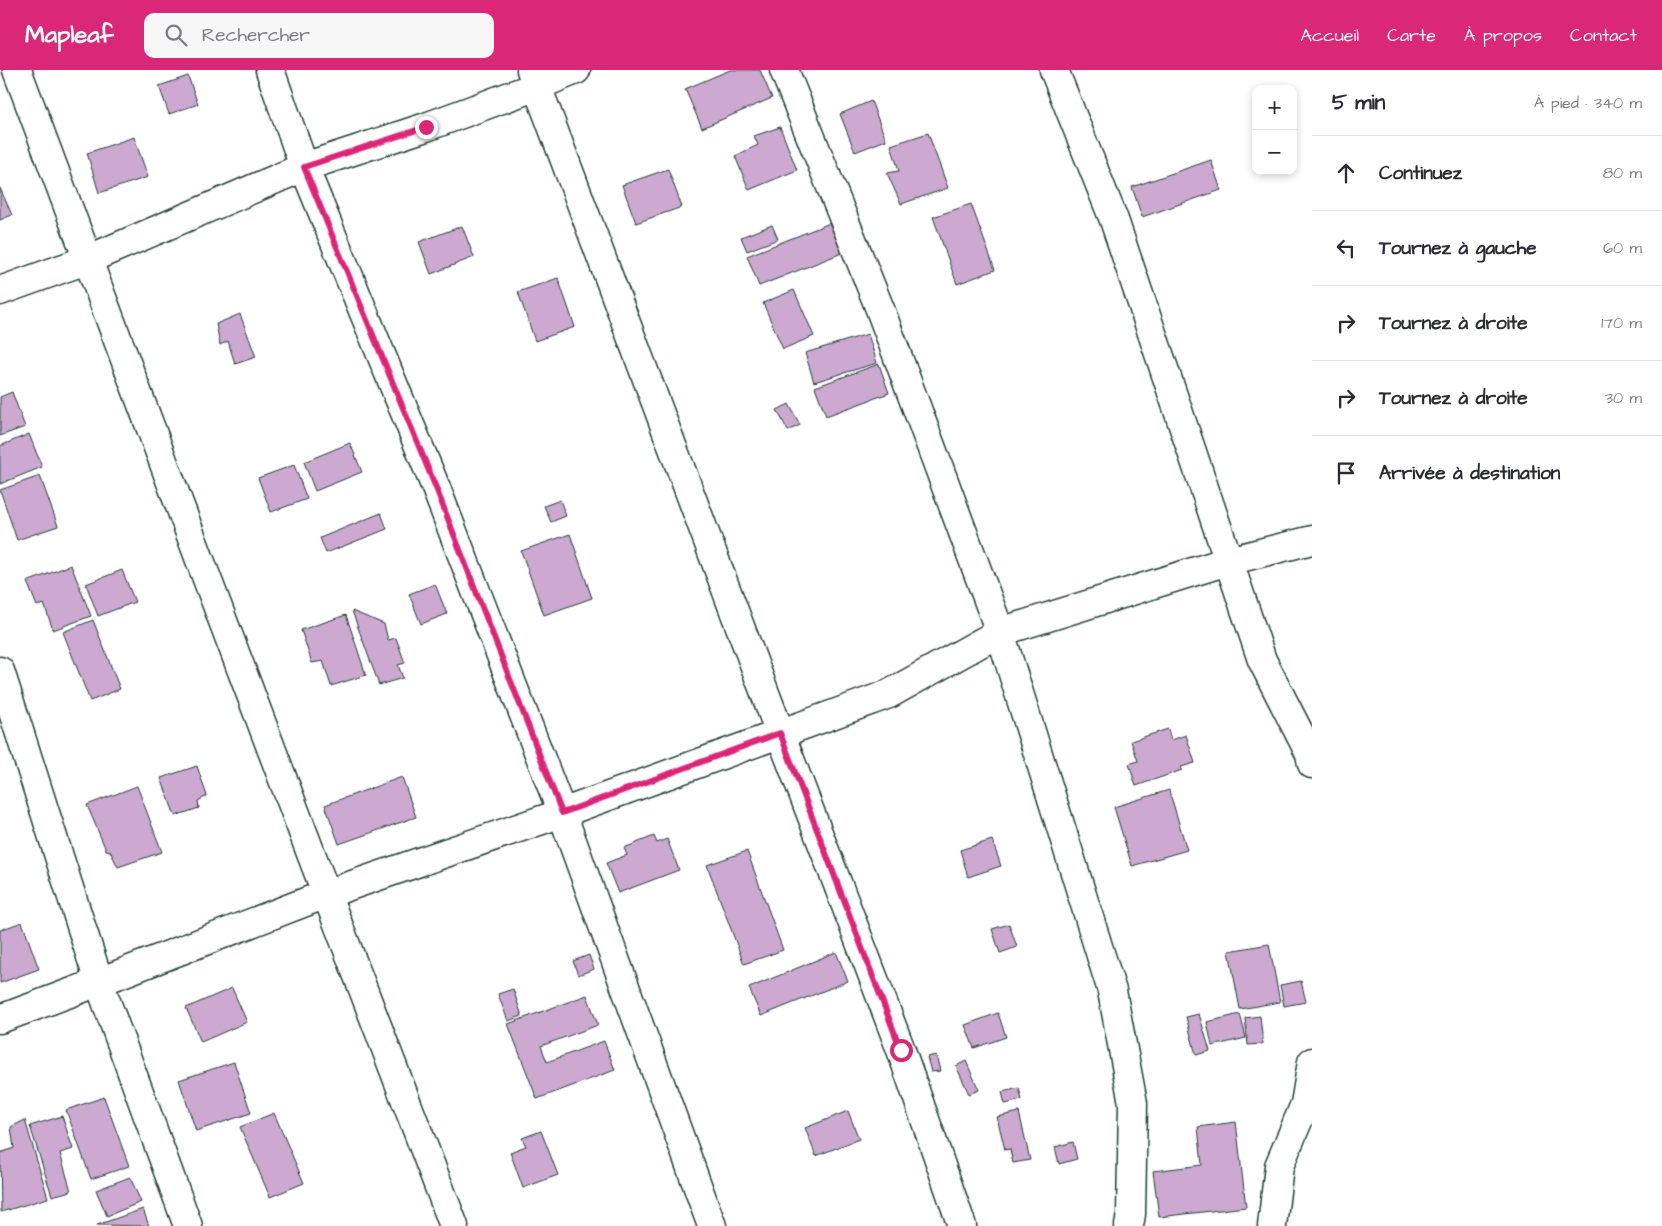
<!DOCTYPE html>
<html lang="fr">
<head>
<meta charset="utf-8">
<style>
	:root { --surface:#fff; --page:#f7f7f7; --text:#2b2b33; --muted:#7c7c81; --line:#e1e1e2; --accent:#db2777 }
	body { margin:0; font-family:"Architects Daughter",sans-serif; background:var(--page); color:var(--text) }
	.controls { position:absolute; right:15px; top:15px; display:grid; overflow:hidden; border-radius:10px; box-shadow:0 2px 8px #0003 }
	.controls button { width:45px; height:45px; display:grid; place-items:center; padding:0; border:0; border-bottom:1px solid var(--line); background:var(--surface); color:var(--text); font:25px sans-serif }
	.stop { position:absolute; width:15px; height:15px; margin:-11px; border:4px solid #db2777; border-radius:50%; background:#fff }
	.stop.end { background:#db2777; border-color:#fff; box-shadow:0 1px 5px #0008 }
	.list { margin:0; padding:0; list-style:none }
	h2 { display:flex; justify-content:space-between; align-items:center; height:65px; margin:0; padding:0 20px; font-size:21px }
	h2 small { font-size:16px; font-weight:400; color:var(--muted) }
	.list li { display:grid; grid-template-columns:32px 1fr auto; gap:15px; align-items:center; box-sizing:border-box; height:75px; padding:0 20px; border-top:1px solid var(--line) }
	.list b { display:block; font-size:19px; white-space:nowrap }
	.list em { font-size:16px; font-style:normal; color:var(--muted) }
	.icon { flex:none; width:28px; height:28px; fill:none; stroke:currentColor; stroke-width:2; stroke-linecap:round; stroke-linejoin:round }
	.map { position:relative; flex:none; width:1312px; height:1156px; overflow:hidden }
	header { display:flex; align-items:center; gap:30px; box-sizing:border-box; height:70px; padding:0 25px; background:var(--accent); color:#fff }
	header strong { font-size:24px }
	nav { display:flex; gap:28px; margin-inline-start:auto; font-size:18px }
	.search { width:350px; height:45px; background:var(--page); display:flex; align-items:center; gap:12px; box-sizing:border-box; padding:0 18px; border-radius:10px; color:var(--muted); font-size:19px }
	main { display:flex }
	aside { flex:1; background:var(--surface) }
	.map>svg:first-child { display:block }
	.building { fill:#cda9d2; stroke:#1f3d34 }
	.lines { fill:none; stroke-linecap:round; stroke-linejoin:round }
	.street-casing { stroke:#1f3d34; stroke-width:31 }
	.street { stroke:#fff; stroke-width:28 }
	.route { stroke:#db2777; stroke-width:6 }
</style>
</head>
<body>
<header>
<strong>Mapleaf</strong>
<div class="search"><svg class="icon" aria-label="search" viewBox="0 0 24 24"><circle cx="10" cy="10" r="6"/><path d="M15 15l6 6"/></svg>Rechercher</div>
<nav><a>Accueil</a><a>Carte</a><a>À propos</a><a>Contact</a></nav>
</header>
<main>
<div class="map">
<svg width="1312" height="1156" viewBox="0 0 1312 1156">
	<rect width="100%" height="100%" fill="#fff"/>
	<filter id="ink" filterUnits="userSpaceOnUse"><feTurbulence type="fractalNoise" baseFrequency=".02" numOctaves="2"/><feDisplacementMap in="SourceGraphic" scale="10" xChannelSelector="R" yChannelSelector="G"/><feConvolveMatrix kernelMatrix="1 2 1 2 8 2 1 2 1" color-interpolation-filters="sRGB"/></filter>
	<g filter="url(#ink)">
		<path class="building" d="M730,0H760L772,28L702,58L685,19Z
			M188,6L198,34L169,44L159,16Z
			M871,31L886,70L855,82L840,44Z
			M780,57L797,100L749,120L735,86L758,75L754,66Z
			M928,63L948,118L901,134L887,103L899,101L891,75Z
			M134,67L148,107L99,123L87,83Z
			M1211,90L1221,120L1142,147L1132,117Z
			M668,99L682,137L636,153L622,115Z
			M0,118L12,145L0,150Z
			M971,134L995,200L957,214L933,147Z
			M840,149L852,179L759,216L747,186Z
			M772,155L778,169L747,181L741,167Z
			M462,156L474,187L431,204L419,172Z
			M558,208L575,257L535,271L518,222Z
			M794,220L814,266L783,279L763,233Z
			M240,244L256,287L235,294L228,271L220,275L216,254Z
			M868,264L877,293L814,312L805,283Z
			M879,294L889,323L826,346L815,317Z
			M12,322L25,357L0,366V327Z
			M789,334L800,355L788,361L777,340Z
			M29,364L42,397L0,414V376Z
			M350,373L362,402L315,421L304,392Z
			M294,395L307,429L271,442L258,408Z
			M40,406L58,456L17,470L0,420Z
			M560,430L566,446L551,452L544,436Z
			M381,443L387,459L326,483L320,468Z
			M570,464L592,528L544,545L521,481Z
			M71,495L91,546L53,560L44,534L37,536L27,512Z
			M122,500L135,532L98,546L86,514Z
			M435,514L447,544L421,554L409,524Z
			M352,541L384,554L388,570L396,568L405,593L398,595L403,608L379,615Z
			M346,545L366,605L331,616L323,591L312,593L301,560Z
			M93,550L120,619L90,631L63,562Z
			M1168,659L1171,670L1186,665L1195,693L1181,697L1182,700L1136,716L1129,694L1138,691L1131,671Z
			M197,696L207,726L198,731L199,738L175,746L161,708Z
			M402,707L416,747L339,774L325,735Z
			M137,716L162,782L118,797L110,781L106,780L87,735Z
			M1169,720L1187,780L1132,796L1114,737Z
			M654,766L657,773L667,769L679,800L618,823L606,793L627,785L624,778Z
			M992,770L1001,796L968,807L960,780Z
			M747,781L783,880L744,894L707,795Z
			M22,852L39,899L0,913V860Z
			M1009,854L1017,877L1000,883L992,859Z
			M1269,874L1280,932L1240,939L1229,881Z
			M836,882L848,911L761,946L749,918Z
			M589,885L594,899L578,905L573,891Z
			M1301,911L1306,932L1284,936L1280,915Z
			M232,918L247,952L201,972L186,938Z
			M513,919L522,946L508,951L498,924Z
			M587,925L598,955L541,976L547,992L604,971L615,1000L537,1029L508,954Z
			M998,943L1006,967L974,978L965,955Z
			M1199,944L1210,981L1196,985L1186,947Z
			M1240,944L1246,968L1212,976L1207,952Z
			M1260,946L1263,974L1248,975L1245,948Z
			M936,985L940,1001L931,1002L927,987Z
			M966,991L979,1020L969,1024L956,996Z
			M234,992L251,1043L196,1061L179,1010Z
			M1019,1018L1022,1030L1005,1034L1002,1022Z
			M104,1027L129,1096L91,1109L66,1040Z
			M848,1041L859,1069L816,1086L805,1058Z
			M1019,1042L1030,1090L1013,1093L1010,1079L1005,1080L997,1047Z
			M274,1043L304,1113L270,1127L240,1057Z
			M62,1046L73,1079L60,1083L71,1121L52,1126L30,1056Z
			M25,1050L48,1128L1,1142L0,1083L14,1078L11,1057Z
			M1236,1052L1246,1137L1159,1147L1153,1101L1202,1095L1198,1057Z
			M541,1061L558,1105L523,1118L510,1082L526,1076L522,1068Z
			M1073,1072L1077,1089L1059,1094L1055,1077Z
			M130,1107L141,1132L107,1146L96,1120Z
			M143,1139L149,1156L97,1155Z"/>
		<g class="lines">
			<defs>
				<path id="street" d="M17,0C81,168 143,337 206,506C287,723 371,940 454,1156
					M270,0L304,97L436,418L562,743L712,1156
					M531,0L780,663L901,980L962,1156
					M784,0L880,239L1000,562L1112,921L1133,1033L1131,1144L1129,1156
					M1054,0L1114,150L1262,590L1310,684L1312,694
					M0,221L89,189L304,97L426,57L537,16L576,0
					M0,601L99,912L188,1156
					M0,949L99,912L326,824L562,743L889,624L1000,562L1228,491L1312,470
					M1272,1156L1279,1096L1305,1034L1312,992"/>
			</defs>
			<use href="#street" class="street-casing"/>
			<use href="#street" class="street"/>
		</g>
	</g>
	<g class="lines" filter="url(#ink)">
		<path class="route" d="M426,57L304,97L436,418L562,743L780,663L901,980"/>
	</g>
</svg>
<div class="controls">
<button>+</button>
<button>−</button>
</div>
<div class="stop" style="left:901px;top:980px"></div>
<div class="stop end" style="left:426px;top:57px"></div>
</div>
<aside>
<h2>5 min<small>À pied · 340 m</small></h2>
<ul class="list">
<li><svg class="icon" aria-label="ahead" viewBox="0 0 24 24"><path d="M12 20V5M6 11l6-6 6 6"/></svg><div><b>Continuez</b></div><em>80 m</em></li>
<li><svg class="icon" aria-label="left" viewBox="0 0 24 24"><path d="M17 20v-9H6M10 6l-5 5 5 5"/></svg><div><b>Tournez à gauche</b></div><em>60 m</em></li>
<li><svg class="icon" aria-label="right" viewBox="0 0 24 24"><path d="M7 20v-9h11M14 6l5 5-5 5"/></svg><div><b>Tournez à droite</b></div><em>170 m</em></li>
<li><svg class="icon" aria-label="right" viewBox="0 0 24 24"><path d="M7 20v-9h11M14 6l5 5-5 5"/></svg><div><b>Tournez à droite</b></div><em>30 m</em></li>
<li><svg class="icon" aria-label="arrive" viewBox="0 0 24 24"><path d="M6 21V4h12l-3 4 3 4H6"/></svg><div><b>Arrivée à destination</b></div></li>
</ul>
</aside>
</main>
</body>
</html>
